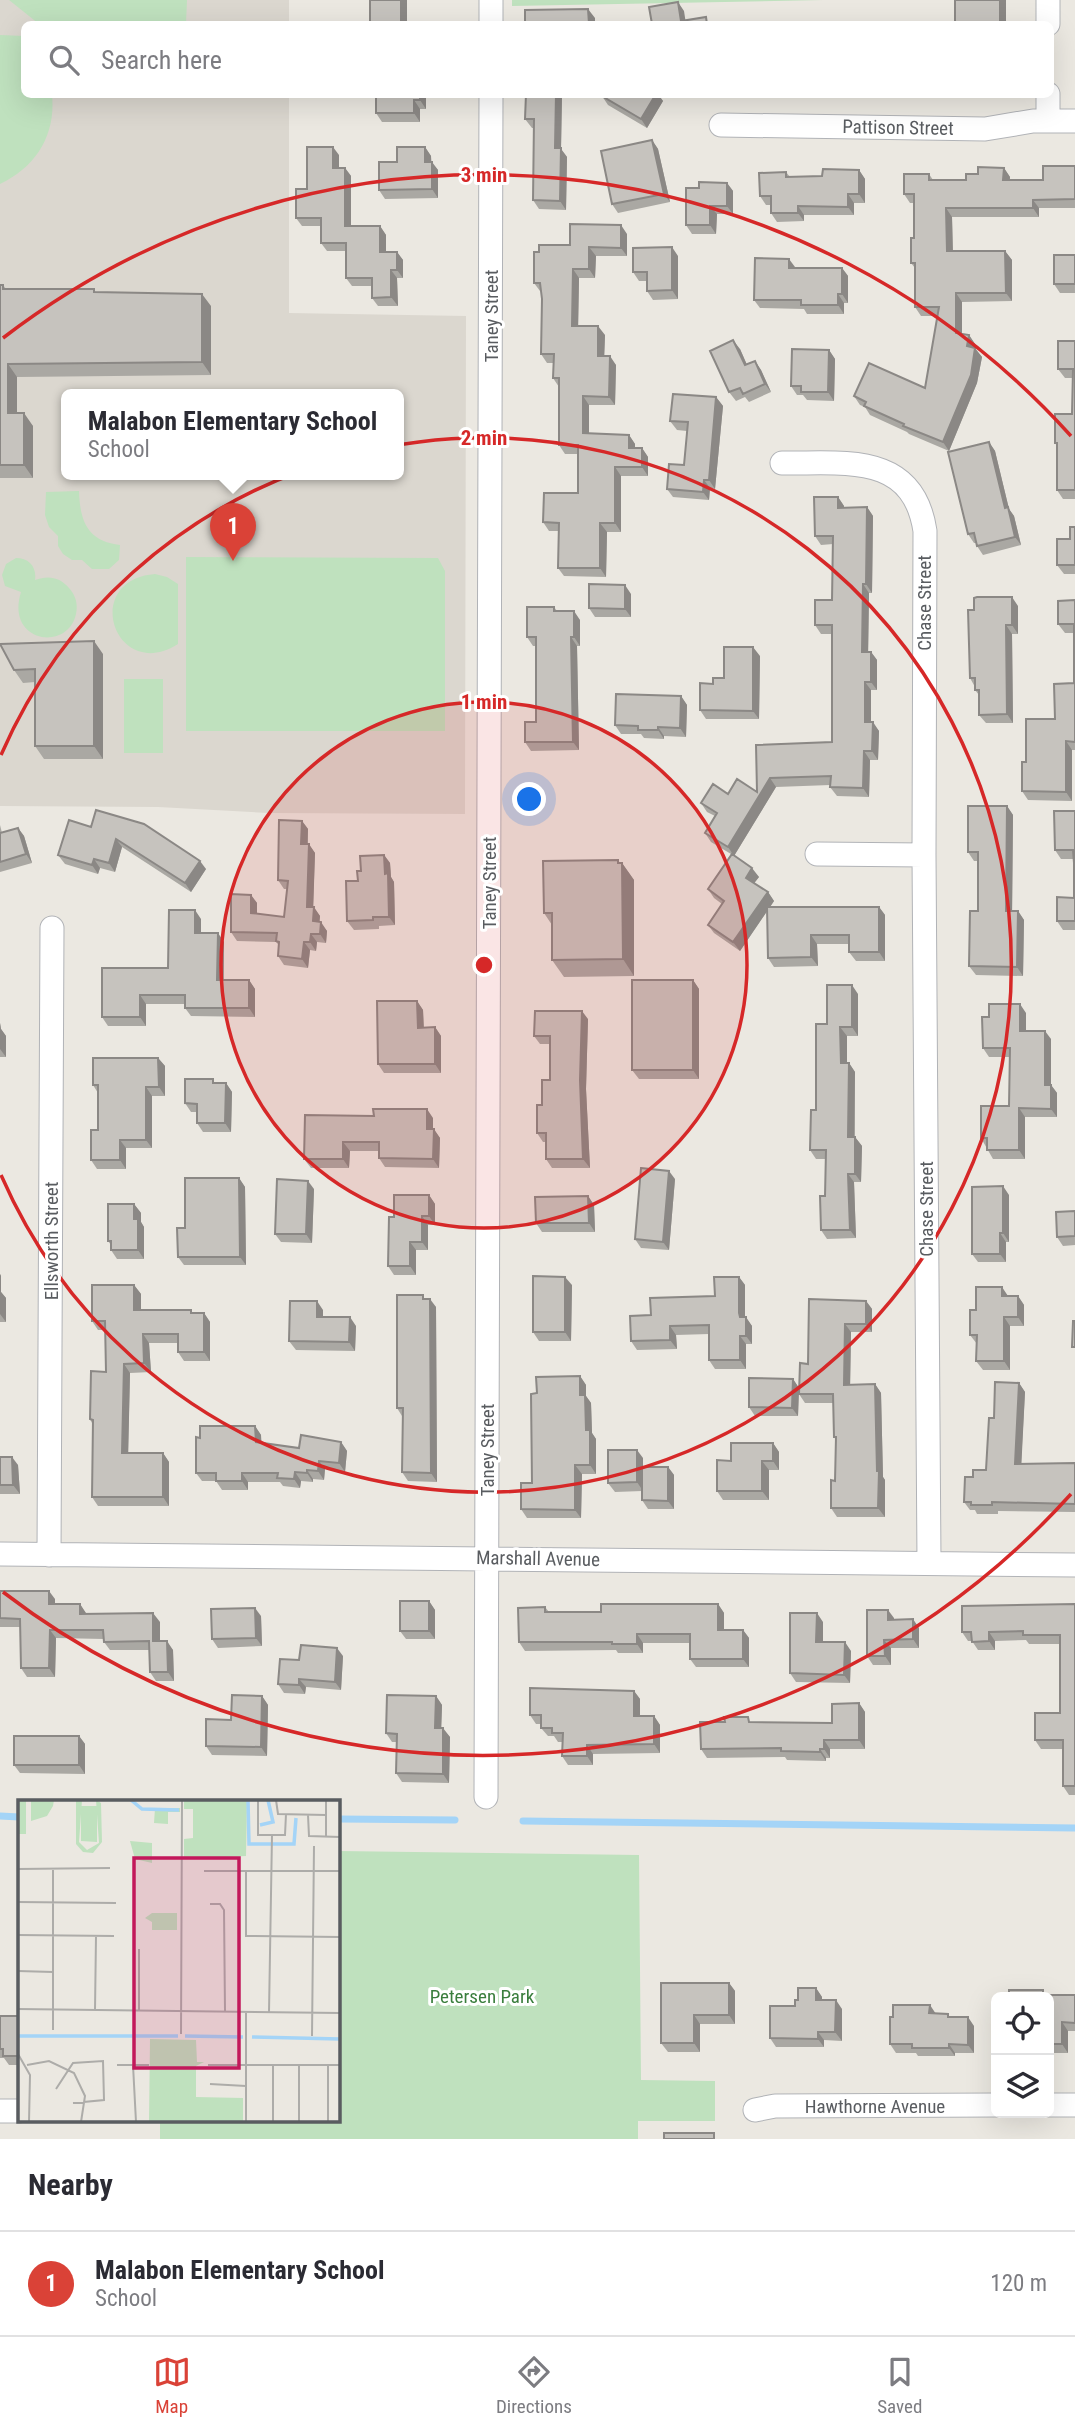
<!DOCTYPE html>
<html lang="en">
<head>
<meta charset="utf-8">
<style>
	:root { --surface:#fff; --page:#f7f7f7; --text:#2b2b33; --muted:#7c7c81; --line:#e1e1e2; --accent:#da4237 }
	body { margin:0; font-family:"Roboto Condensed",sans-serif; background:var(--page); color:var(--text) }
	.controls { position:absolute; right:21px; bottom:21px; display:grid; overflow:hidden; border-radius:10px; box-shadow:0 7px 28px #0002 }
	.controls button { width:63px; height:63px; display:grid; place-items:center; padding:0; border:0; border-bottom:2px solid var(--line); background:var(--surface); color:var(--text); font:35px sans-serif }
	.you { position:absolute; left:530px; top:800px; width:24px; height:24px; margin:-18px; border:5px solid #fff; border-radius:50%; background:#1a73e8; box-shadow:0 0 0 10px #1a73e833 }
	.badge { display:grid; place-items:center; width:46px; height:46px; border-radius:50%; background:var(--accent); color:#fff; font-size:23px; font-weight:700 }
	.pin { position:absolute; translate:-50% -58px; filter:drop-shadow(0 2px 4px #0008) }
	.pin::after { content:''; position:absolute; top:37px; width:24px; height:21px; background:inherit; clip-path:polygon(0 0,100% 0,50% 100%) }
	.popup { position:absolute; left:61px; top:389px; width:343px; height:91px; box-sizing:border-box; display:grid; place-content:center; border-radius:10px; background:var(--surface); filter:drop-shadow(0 2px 5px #0005); font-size:23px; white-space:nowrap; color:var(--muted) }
	.popup b { font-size:26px; color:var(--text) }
	.popup::after { content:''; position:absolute; left:50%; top:100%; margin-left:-14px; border:14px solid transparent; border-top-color:var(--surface) }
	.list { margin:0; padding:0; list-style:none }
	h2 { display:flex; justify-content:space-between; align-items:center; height:91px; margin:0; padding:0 28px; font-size:30px }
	h2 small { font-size:23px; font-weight:400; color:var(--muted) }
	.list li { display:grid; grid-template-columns:46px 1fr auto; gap:21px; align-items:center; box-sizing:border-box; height:105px; padding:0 28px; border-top:2px solid var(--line) }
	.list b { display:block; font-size:26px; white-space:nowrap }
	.list p { margin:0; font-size:23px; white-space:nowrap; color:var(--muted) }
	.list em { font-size:23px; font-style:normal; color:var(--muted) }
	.icon { flex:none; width:38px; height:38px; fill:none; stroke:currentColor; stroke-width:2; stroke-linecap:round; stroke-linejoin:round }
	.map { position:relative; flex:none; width:1075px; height:2139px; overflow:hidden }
	.search { position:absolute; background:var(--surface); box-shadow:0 7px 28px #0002; left:21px; right:21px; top:21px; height:77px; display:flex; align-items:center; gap:18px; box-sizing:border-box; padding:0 24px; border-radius:10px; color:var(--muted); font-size:26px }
	.sheet { height:196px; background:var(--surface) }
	nav { display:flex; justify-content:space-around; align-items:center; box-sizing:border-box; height:98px; border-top:2px solid var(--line); background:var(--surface); font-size:19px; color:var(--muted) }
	nav a { display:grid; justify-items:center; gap:4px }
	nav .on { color:var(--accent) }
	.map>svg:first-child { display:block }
	.education { fill:#dbd7cf; fill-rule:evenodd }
	.green { fill:#bfe1be }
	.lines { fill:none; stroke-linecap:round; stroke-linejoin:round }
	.stream { stroke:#a4d4f7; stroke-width:7 }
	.minor-casing { stroke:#b1b3b7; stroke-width:25 }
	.minor { stroke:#fff; stroke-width:23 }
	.wall { fill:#aaa8a3 }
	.shaded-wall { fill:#8b8885 }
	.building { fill:#c6c3be; stroke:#8b8885; stroke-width:2 }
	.ring { fill:none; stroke:#d62828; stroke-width:3.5 }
	.labels { text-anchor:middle; stroke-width:6; stroke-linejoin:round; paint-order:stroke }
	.street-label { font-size:19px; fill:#595c60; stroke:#fff }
	.park-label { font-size:19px; fill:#3a7e3d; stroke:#fff }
	.inset-river { fill:none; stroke:#a4d4f7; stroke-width:3.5 }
	.inset-road { fill:none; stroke:#adaca9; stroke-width:2 }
	.view { fill:#c2185b; fill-opacity:0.15; stroke:#c2185b; stroke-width:3.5 }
	.inset-edge { fill:none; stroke:#595c60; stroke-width:3.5 }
	.centre { fill:#d62828; stroke:#fff; stroke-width:3.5 }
	.ring-label { font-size:21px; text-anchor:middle; font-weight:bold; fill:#d62828; stroke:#fff; stroke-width:6; stroke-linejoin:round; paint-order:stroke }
</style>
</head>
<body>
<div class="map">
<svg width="1075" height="2139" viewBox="0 0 1075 2139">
	<rect width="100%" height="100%" fill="#ebe8e1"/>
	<path class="education" d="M0,0H289V24H24V94L289,95V313L466,316L465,814L268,813L158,807L0,806ZM67,395H399V475H67Z"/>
	<path class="green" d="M9,0H187L186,24H39Z
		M512,0H823L512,6Z
		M0,35L24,36V94L52,95C56,135 36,167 0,184Z
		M79,491C80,521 87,541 120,545L119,560L109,569H92L82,560H72L63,554L58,546V536L49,527L45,515L46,492Z
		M186,557L438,558L445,571V731H186Z
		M16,558C29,558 37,567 35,580C48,575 60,577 69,588C76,596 78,604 76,614C68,652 5,643 21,592L5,586L2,575L6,564Z
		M155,574L167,577L178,584V644C115,684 80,580 155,574Z
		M124,679H163V753H124Z
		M338,1851L639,1855L641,2080L715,2081V2121H638V2139H160V2120H338Z"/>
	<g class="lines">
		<path class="stream" d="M0,1816L19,1817
			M338,1819L455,1820
			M523,1821L1075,1828"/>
		<defs>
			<path id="minor" d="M491,24V0
				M1048,24V0
				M1048,121V94
				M721,125L985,129L1033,121H1075
				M782,463C843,464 913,451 925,531L924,855L929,1562
				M817,854L924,855
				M0,1554L1075,1565
				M49,1555L52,928
				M486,1797L491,94
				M1049,2105H1075
				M755,2110L775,2106L996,2105
				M0,2111H19"/>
		</defs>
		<use href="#minor" class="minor-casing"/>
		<use href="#minor" class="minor"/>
	</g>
	<path class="wall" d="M426,94V109H420V122H382L376,113Z
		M526,94H562L561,149L567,157L566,210L539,209L533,200L534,128H532L525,119Z
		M603,94H662L660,97L663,101L647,128L608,105L602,96Z
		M652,140L658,149L670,202L618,213L612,204Z
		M425,147L431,156V162L438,170V198L385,199L379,190L397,162Z
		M339,155V168H345L351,176V226H380L386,235V252H397L403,260V278H397L398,306H378L372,298V286H352L346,278V251H327L321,243V226H302L296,218L307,189Z
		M1075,166V208H1039V217H952L953,251H1005L1012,260V301L962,302V334L969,335L975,344L974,348L982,357L977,383L949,451L909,434L907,432L870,415L865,407L860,405L854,396L925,388L938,316H921L915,307V268L911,263L914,238V203H910L904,194L929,174L933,180H966L978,174L1004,168L1010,177V180H1043Z
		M859,170L865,179V203H854V215H804V221L777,222L771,213V205H766L760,196L786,172L790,177L822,176Z
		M727,183L733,191V214H717L716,234H692L686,225L699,188Z
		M627,234V256H596L595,278H579L578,326L605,335L604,356L616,365L615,405H589V433L629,435L635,444V448H642L648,457V476H621V532H607L606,577L564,576L558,568V531H549L543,522L578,493V454H565L559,445V387L553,378V363H547L541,354V291H540L534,283L539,252Z
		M1075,255V293H1060L1054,284Z
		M678,256V299L653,300L647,291V281H639L633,272Z
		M795,268H842L848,276V303H844V314H807L804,309L760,308L754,300Z
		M0,285H3L6,289H94L96,293L211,306V375L17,377V413L33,426V478H0Z
		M1075,341V499H1063L1057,490V446L1055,443L1072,414L1073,378H1065L1058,369Z
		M740,349L747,365L755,361L761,370L771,392L749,402L745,397L736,401L729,392Z
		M829,350L835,359L834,401L807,400L803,395H797L791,386Z
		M716,397L723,406L715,489L710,488L709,500L673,497L667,489L684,465L687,431L677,430L670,421Z
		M989,442L995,451L1009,509L1014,516L1021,545L983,555L977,546L976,543H974L968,534Z
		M838,497L844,506V508L867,507L873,516L872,593H869L868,652H871L877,660V690H871V722L879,731L878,760H870L869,797L837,796L830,787V785L776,787L734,856L759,877L754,883L768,892L774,901L770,907H879L885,915V961H856L849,952V944H817L818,966L774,967L768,958L767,911L740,951L714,933L708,925L722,904L714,898L708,889L731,854L711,842L705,833L715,816L707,812L701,803L728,794L757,792L756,745L832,742V634H821L815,625L832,600L833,544L821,545L815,536Z
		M1075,527V574H1064L1057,565Z
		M631,594V617H595L589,608Z
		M1075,600V750H1072V801L1028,800L1022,791L1026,762L1055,719L1074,683V633H1065L1058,624Z
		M1018,606V634H1012L1013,723H986L979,715V695L975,690V687L970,678Z
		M554,607L557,611L580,620V646H577L579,750L531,751L525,742L536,722V646H533L527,637Z
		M103,654V759H44L35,746V682L23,683L14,670Z
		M760,656L759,719H706L700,710L713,684L724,678Z
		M681,696L687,705L686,737L664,736V739L644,738L641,734H621L615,725Z
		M1007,806L1013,815L1012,911H1018L1024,920L1023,976L976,975L969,966L978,911V861H974L968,852Z
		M1075,811V930H1063L1057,921L1074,898V859H1061L1055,850Z
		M69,820L206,869L191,892L122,847L115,872L100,868L98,874L65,864L58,855Z
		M302,821L308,829V844L315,853L313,907L320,916L319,922L327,931L326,943L317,942L316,951L310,950L308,968L284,965L278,956L279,945L276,942L237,941L231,932L251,895L257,903V914L284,917L287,889H284L278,880Z
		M0,825L2,833L18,828L24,836L32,863L0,872Z
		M384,855L390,863L391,877L394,882L395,925L379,926V929L354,930L347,921L361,871Z
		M622,863L634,880V976L564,977L552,960V925L544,913Z
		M201,919V933L224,942V980H249L255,989V1017L191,1016L185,1008V1004H146V1026H108L102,1017L168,968Z
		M693,980L699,989V1079H639L632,1070Z
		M858,994V1036H847V1063H849L855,1072V1137L862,1146L861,1182H854L856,1238L827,1239L821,1230L825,1196L826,1159H816L810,1150L827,1024Z
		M417,1001L423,1010L424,1028L435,1027L441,1036V1073H384L378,1064Z
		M1026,1013V1031L1051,1039V1085L1057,1093V1117H1025V1159H993L981,1138L1009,1106L1010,1057H989L983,1048L989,1017Z
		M588,1019L586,1089L590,1168H552L546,1159V1142H543L537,1133L542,1105L550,1080V1044H540L534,1036Z
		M0,1023L1,1029L6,1036V1057H0Z
		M158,1058L165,1066V1096H152V1148H126V1169H97L91,1160L98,1130V1093L93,1085Z
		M216,1083H226L232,1092L231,1132H203L197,1123V1112H191L185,1103Z
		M305,1115L433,1118V1129L440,1138L439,1168L385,1167L379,1158V1151H350L349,1168H311L304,1159Z
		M239,1178L245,1187L246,1265H184L178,1257L185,1228Z
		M675,1179L669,1250L641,1248L635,1239Z
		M314,1189L312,1243L281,1242L275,1234Z
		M429,1195L435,1204V1225H428V1250H416V1275H394L388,1266L394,1217Z
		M1009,1195V1242H1006V1262H978L972,1254Z
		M588,1196L594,1205L595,1232H542L536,1223Z
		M134,1204L141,1213V1222L144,1227V1259H117L111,1250V1245L108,1241Z
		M1075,1211V1245L1063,1246L1057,1237Z
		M0,1274L1,1276V1292L6,1298V1322H0V1342Z
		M739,1277L745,1285V1317L752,1326V1344H746V1369H715L709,1360V1334L676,1335L677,1349L637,1350L631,1341L715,1296Z
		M134,1285L141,1294V1310L204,1313L210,1322V1361H184L178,1352V1343H149L151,1372L130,1373L128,1453H163L169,1462V1506H98L92,1497L93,1425L90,1419L106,1372L105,1330H98L92,1321Z
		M572,1285L571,1341H539L533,1332Z
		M1008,1296H1018L1024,1305V1326H1010V1370H983L976,1361L977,1344L970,1335L976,1310Z
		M425,1299L436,1307L437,1482L408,1481L402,1472V1416L397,1408Z
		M866,1301L872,1309V1332H851L850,1384H875L881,1393L883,1477L885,1480V1517H837L831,1508L835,1481L836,1440L834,1437V1403H805L799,1394L808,1364Z
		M323,1310V1317L356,1326L355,1351L296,1350L289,1341Z
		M580,1376L586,1385V1396L591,1403L592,1433L596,1439V1474H582L581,1518H527L521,1509Z
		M793,1379L799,1388L798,1416H755L749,1407Z
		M1019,1383L1025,1392L1021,1464L1075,1463V1512L998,1511V1514H977L975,1510H970L964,1502L973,1477L986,1470L994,1418Z
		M255,1426L261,1435V1443L299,1448L341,1442L347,1451L345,1472L325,1469L324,1480L313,1479V1482L301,1481L300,1488L283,1486L280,1482H248V1490H222L216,1481H202L196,1473L200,1438Z
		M773,1443L779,1452V1470H769V1500H723L717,1491L731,1461Z
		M0,1457L18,1465L20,1494H0Z
		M643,1458V1467H668L674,1475V1509H648L642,1500V1491L615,1492L608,1483Z
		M0,1591L55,1599V1604H80L86,1614L160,1622V1641L173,1650L174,1681H156L150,1672V1650H110L104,1642V1639L56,1638L55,1677H27L21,1668L20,1627H0Z
		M429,1601L435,1610V1639H406L400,1631Z
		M718,1604L724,1613V1630H743L749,1638V1667H696L690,1659V1643H643V1653H618L616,1650L525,1651L519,1642L545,1607L549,1612H601Z
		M1075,1604V1795H1069L1063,1786V1749H1041L1035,1740L1060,1713V1644H1029L1026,1640L995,1641V1650H978L972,1641H968L962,1632Z
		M261,1616L262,1646L218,1648L212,1639Z
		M894,1618V1620L919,1628V1648H891V1665H873L867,1656Z
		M823,1622V1642L851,1651L850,1683L796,1682L790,1673Z
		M343,1656L341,1690L306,1687L305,1694L284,1693L278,1684L299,1660Z
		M634,1691L640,1699V1716H654L660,1725V1753L593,1754V1765H568L562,1756V1742H558L554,1736H548L541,1728V1724H536L530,1715Z
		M262,1696L268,1705L267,1756L212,1755L206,1746L231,1720Z
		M436,1696L442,1705L441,1728L450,1737L449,1783L402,1782L396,1773L397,1742H392L386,1733Z
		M859,1703L865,1712V1749H830V1758H826V1761L787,1760L785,1757L707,1758L701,1749L752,1722L832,1723Z
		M79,1736L85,1744V1774L20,1773L14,1765Z
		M729,1983L735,1991V2024H700V2052H668L661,2043Z
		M816,1988L822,1997V2000L842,2009V2041L824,2040V2047H776L770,2038L795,2006Z
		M1047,1995H1075V2031H1068V2053H1049V1997Z
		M935,2013L950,2017L974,2026V2053H955V2056H918L916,2053H896L890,2044Z
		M0,2016H19V2065H9L4,2058H0Z"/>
	<path class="shaded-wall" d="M401,0H407V24H401Z
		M1000,0H1006V24H1000Z
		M678,2L684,11L686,24L681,21Z
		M588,9L595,18V24H589Z
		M420,94H426V109L420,100Z
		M556,94H562L561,149L567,157L566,210L560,201L555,148Z
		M656,94H662L660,97L663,101L647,128L641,119Z
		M414,100L420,109V122L414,113Z
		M652,140L658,149L670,202L664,194Z
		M333,147L339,155V176L333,168Z
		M425,147L431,156L432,171L425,162Z
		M432,162L438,170V198L432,189Z
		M345,168L351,176V235L345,226Z
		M1004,168L1010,177L1009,189L1003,180Z
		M859,170L865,179V203L859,194Z
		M727,183L733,191V214L727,206Z
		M848,194L854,203V215L848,207Z
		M1033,200L1039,208V217L1033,208Z
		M710,206L717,214L716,234L710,225Z
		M798,206L804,215V221L798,213Z
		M946,208L952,217L953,260L947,251Z
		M621,225L627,234V256L621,248Z
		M380,226L386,235V261L380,252Z
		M589,247L596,256L595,278L589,269Z
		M672,247L678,256V299L672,290Z
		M1005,251L1012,260V301L1006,293Z
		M397,252L403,260V278L397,270Z
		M789,259L795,267L789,268Z
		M842,268L848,276V303L842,294Z
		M573,269L579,278L578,334L572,326Z
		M391,270L397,278L398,306L391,297Z
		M956,293L962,302V341L956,333Z
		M202,294L211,306V375L202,362Z
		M838,294L844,303V314L838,305Z
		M598,326L605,335L604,364L598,356Z
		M969,335L975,344L973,355L967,346Z
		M733,340L740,349L751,374L745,365Z
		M975,348L982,357L977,383L949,451L943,442Z
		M829,350L835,359L834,401L828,392Z
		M610,356L616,365L615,405L609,397Z
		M755,361L761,370L771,392L765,384Z
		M8,364L17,377V426L8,413Z
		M583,396L589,405V442L583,433Z
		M716,397L723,406L715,489L709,480Z
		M24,413L33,426V478L24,465Z
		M629,435L635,444V457L629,448Z
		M989,442L995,451L1009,509L1014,516L1021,545L1015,537L1005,508Z
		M642,448L648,457V476L642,467Z
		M615,467L621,476V532L615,523Z
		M704,480L710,488L709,500L703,492Z
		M838,497L844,506V516L838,508Z
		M867,507L873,516L872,593L866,584Z
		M600,523L607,532L606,577L600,568Z
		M863,584L869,593L868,661L862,652Z
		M625,585L631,594V617L625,609Z
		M1012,597L1018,606V634L1012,625Z
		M574,611L580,620V646L574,637Z
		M1006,625L1012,634L1013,723L1007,714Z
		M571,637L577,646L579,750L573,742Z
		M94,641L103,654V759L94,746Z
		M753,647L760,656L759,719L753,711Z
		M871,652L877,660V690L871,682Z
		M865,682L871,690V730L865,722Z
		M681,696L687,705L686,737L680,728Z
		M873,722L879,731L878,760L872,751Z
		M658,727L664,736V739L658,730Z
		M1066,741L1072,750V801L1066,792Z
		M864,751L870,760L869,797L863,788Z
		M770,778L776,787L734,856L728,847Z
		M1007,806L1013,815L1012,920L1006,911Z
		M302,821L308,829L307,853L301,844Z
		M18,828L24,836L32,863L26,854Z
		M116,839L122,847L115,872L109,863Z
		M309,844L315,853L313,915L307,907Z
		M384,855L390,863L391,877L394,882L395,925L389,917Z
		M94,859L100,868L98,874L92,865Z
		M618,860L622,866V863L634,880V976L623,959Z
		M200,861L206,869L191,892L185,883Z
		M752,868L759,877L752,886L746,878Z
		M768,892L774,901L740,951L733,942Z
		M251,895L257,903V922L251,913Z
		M314,907L320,916L319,930L313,921Z
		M879,907L885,915V961L879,952Z
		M195,910L201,919V941L195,933Z
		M1018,911L1024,920L1023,976L1017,967Z
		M321,922L327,931L326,943L320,934Z
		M218,933L224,942L223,988L217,980Z
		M311,934L317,942L316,951L310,942Z
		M811,935L817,944L818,966L811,957Z
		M304,942L310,950L308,968L302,959Z
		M249,980L255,989V1017L249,1008Z
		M693,980L699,989V1079L693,1070Z
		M852,985L858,994V1036L852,1027Z
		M140,995L146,1004V1026L140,1017Z
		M417,1001L423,1010L424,1036L418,1028Z
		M1020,1004L1026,1013V1040L1020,1031Z
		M582,1011L588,1019L586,1089L590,1168L583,1159L580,1080Z
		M0,1023L1,1029L6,1036V1057L0,1049Z
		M435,1027L441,1036V1073L435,1064Z
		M840,1027L847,1036V1072L841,1063Z
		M1045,1031L1051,1039V1093L1045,1085Z
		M158,1058L165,1066V1096L159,1087Z
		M849,1063L855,1072L854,1146L848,1137Z
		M226,1083L232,1092L231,1132L225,1123Z
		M1051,1085L1057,1093V1117L1051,1109Z
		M146,1087L152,1096V1148L146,1140Z
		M1019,1108L1025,1117V1159L1019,1150Z
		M427,1109L433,1118V1137L427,1129Z
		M434,1129L440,1138L439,1168L433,1159Z
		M855,1137L862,1146L861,1182L855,1174Z
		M120,1140L126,1148V1169L120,1160Z
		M343,1142L350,1151L349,1168L343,1159Z
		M669,1171L675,1179L669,1250L663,1242Z
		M848,1174L854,1182L856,1238L850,1230Z
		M239,1178L245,1187L246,1265L240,1257Z
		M308,1181L314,1189L312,1243L306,1234Z
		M1003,1186L1009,1195V1242L1003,1233Z
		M429,1195L435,1204V1225L429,1216Z
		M588,1196L594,1205L595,1232L589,1223Z
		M134,1204L141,1213V1222L144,1227V1259L138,1250L134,1219Z
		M422,1216L428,1225V1250L422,1242Z
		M1000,1233L1006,1242V1262L1000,1254Z
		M410,1242L416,1250V1275L410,1266Z
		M0,1274L1,1276V1292L6,1298V1322L0,1314Z
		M565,1277L572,1285L571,1341L565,1332Z
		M739,1277L745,1285V1322L746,1317L752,1326V1344L746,1336L739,1313Z
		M134,1285L141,1294V1318L134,1310Z
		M1002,1287L1008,1296V1305L1002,1296Z
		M1018,1296L1024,1305V1326L1018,1317Z
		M430,1299L436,1307L437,1482L431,1473Z
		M317,1301L323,1310V1326L317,1317Z
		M866,1301L872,1309V1332L866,1324Z
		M204,1313L210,1322V1361L204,1352Z
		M350,1317L356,1326L355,1351L349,1342Z
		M1004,1317L1010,1326V1370L1004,1361Z
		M845,1324L851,1332L850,1393L844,1385Z
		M670,1326L676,1335L677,1349L670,1340Z
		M143,1334L149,1343L151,1372L144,1363Z
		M740,1336L746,1344V1369L740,1360Z
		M124,1364L130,1373L128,1462L122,1453Z
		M580,1376L586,1385V1396L591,1403L592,1433L596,1439V1474L590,1465L580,1395Z
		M793,1379L799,1388L798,1416L792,1408Z
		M1019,1383L1025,1392L1021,1472L1015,1464Z
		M875,1384L881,1393L883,1477L885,1480V1517L878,1508Z
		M255,1426L261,1435L262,1451L256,1442Z
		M341,1442L347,1451L345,1472L339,1463Z
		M773,1443L779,1452V1470L773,1461Z
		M637,1450L643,1458V1491L637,1482Z
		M163,1453L169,1462V1506L163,1497Z
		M12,1457L18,1465L20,1494L13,1485Z
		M319,1461L325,1469L324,1480L318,1471Z
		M762,1461L769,1470V1500L762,1491Z
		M575,1465L582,1474L581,1518L575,1510Z
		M668,1467L674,1475V1509L668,1501Z
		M307,1470L313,1479V1482L307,1473Z
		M295,1472L301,1481L300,1488L294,1479Z
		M242,1473L248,1482V1490L242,1481Z
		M49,1591L55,1599V1613L49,1604Z
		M429,1601L435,1610V1639L429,1631Z
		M80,1604L86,1613V1622L80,1614Z
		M718,1604L724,1613V1638L718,1630Z
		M255,1608L261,1616L262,1646L256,1638Z
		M888,1610L894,1618V1628L888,1620Z
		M153,1613L160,1622V1650L153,1641Z
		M817,1613L823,1622V1651L816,1642Z
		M913,1619L919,1628V1648L913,1639Z
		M50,1630L56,1638L55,1677L49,1668Z
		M743,1630L749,1638V1667L743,1659Z
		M989,1632L995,1641V1650L989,1641Z
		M637,1634L643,1643V1653L637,1644Z
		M884,1640L891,1648V1665L885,1656Z
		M167,1641L173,1650L174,1681L168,1672Z
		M845,1642L851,1651L850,1683L844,1675Z
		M337,1648L343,1656L341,1690L335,1682Z
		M299,1679L306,1687L305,1694L299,1685Z
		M634,1691L640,1699V1725L634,1716Z
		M262,1696L268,1705L267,1756L261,1747Z
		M436,1696L442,1705L441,1737L435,1728Z
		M859,1703L865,1712V1749L859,1740Z
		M654,1716L660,1725V1753L654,1744Z
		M443,1728L450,1737L449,1783L443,1774Z
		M79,1736L85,1744V1774L79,1765Z
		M824,1740L830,1749V1758L824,1749Z
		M587,1745L593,1754V1765L587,1756Z
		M820,1749L826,1758V1761L820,1752Z
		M729,1983L735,1991V2024L729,2015Z
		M816,1988L822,1997V2009L816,2000Z
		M836,2000L842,2009V2041L835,2032Z
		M930,2005L936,2014L929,2013Z
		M694,2015L700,2024V2052L694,2043Z
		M968,2017L974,2026V2053L968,2045Z
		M1062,2022L1068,2031V2053L1062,2044Z
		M818,2032L824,2040V2047L818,2039Z
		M949,2044L955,2053V2056L949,2048Z"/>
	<path class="building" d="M370,0H401V24H370Z
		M955,0H1000V24H955Z
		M678,2L681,21L706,17L707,24H652L649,7Z
		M588,9L589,24H525V10Z
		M376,94H420V100H414V113H376Z
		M526,94H556L555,148H561L560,201L533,200L534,119H525Z
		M603,94H656L641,119L602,96Z
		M652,140L664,194L612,204L601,151Z
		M307,147H333V168H345V226H380V252H397V270H391V297L372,298V278H346V243H321V218H296V189H307Z
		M397,147H425V162H432V189L379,190V162H397Z
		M1043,166H1075V199L1033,200V208H946L947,251H1005L1006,293H956V333L969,335L967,346L975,348L971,375L943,442L903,426L904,424L864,406L866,402L854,396L869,363L925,388L939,307H915V263H911V238H914V194H904V174H929V180H966V174H978V167L1004,168L1003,180H1043Z
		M823,169L859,170V194H848V207L798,206V213H771V196H760L759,173L786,172V177L822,176Z
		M699,182L727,183V206H710V225H686V188H699Z
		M570,224L621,225V248L589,247V269H573L572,326H598V356H610L609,397L583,396V433L629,435V448H642V467H615V523H600V568H558L559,523L543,522L544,493H578V445H559V378H553L554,354H541L542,299L540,283H534V252H539V245H570Z
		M672,247V290L647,291V272H633V248Z
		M1054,255H1075V284H1054Z
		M755,258L789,259V268H842V294H838V305H801V300H754Z
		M0,285H3V289H94V292L202,294V362L8,364V413H24V465H0Z
		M733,340L745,365L755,361L765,384L743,394L740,388L729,392L710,351Z
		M1058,341H1075V490H1057V443H1055V414H1072L1073,369H1058Z
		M792,349L829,350L828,392H801V386H791Z
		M673,394L716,397L709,480H704L703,492L667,489L669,464L684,465L688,422L670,421Z
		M989,442L1005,508L1008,507L1015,537L977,546L974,533L968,534L948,452Z
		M814,497H838V508L867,507L866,584H863L862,652H871V682H865V722H873L872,751H864L863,788L830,787L831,776L770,778L728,847L705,833L717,813L701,803L713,784L728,794L737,779L757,792L756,745L832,742V625H815V600H832L833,536H815Z
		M1070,527H1075V565H1057V539H1070Z
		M589,584L625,585V609L589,608Z
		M977,597H1012V625H1006L1007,714L979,715V690H975V678H970L968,610H974V598Z
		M1075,600V742L1066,741V792L1022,791V762H1026V719H1055L1054,684L1074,683V624H1058V601Z
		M527,607H554V611H574V637H571L573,742H525V722H536V637H527Z
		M94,641V746H35V669L14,670L0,644Z
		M724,647H753V711L700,710V683L713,684V678H724Z
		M616,694L681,696L680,728L658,727V730H638V726L615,725Z
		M968,806H1007L1006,911H1018L1017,967L969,966L970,911H978V852H968Z
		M96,810L144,824L200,861L185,883L116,839L109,863L94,859L92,865L58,855L69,820L91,827Z
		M1054,811H1075V921H1057V897L1074,898V863L1073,850H1055Z
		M279,820L302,821L301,844H309L307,907H314L313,921L321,922L320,934H311L310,942H304L302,959L278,956L279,942L276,941L277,933L231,932V894L251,895V913L284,917L288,881L278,880Z
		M18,828L26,854L0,862V833Z
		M732,854L752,868L746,878L768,892L733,942L708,925L724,901L708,889Z
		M384,855L385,874L388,873L389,917H373V920L347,921L346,881H358L357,871H361L360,856Z
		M618,860V863H622L623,959L552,960V913H544L543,861Z
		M767,907H879V952H849V935H811V957L768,958Z
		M169,910H195V933H218L217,980H249V1008H185V995H140V1017H102V968H168Z
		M632,980H693V1070H632Z
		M827,985H852V1027H840L841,1063H849L848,1137H855V1174H848L850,1230H821L820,1196H825L826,1150H810L811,1110H816V1024H827Z
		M377,1001H417L418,1028L435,1027V1064H378Z
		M989,1004H1020V1031H1045V1085H1051V1109L1019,1108V1150H987V1138H981V1106H1009L1010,1048H983L982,1017H989Z
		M535,1011H582L580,1080L583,1159H546V1133H537V1105H542V1080H550V1036H534Z
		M93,1058H158L159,1087H146V1140H120V1160H91V1130H98V1085H93Z
		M185,1079H213V1083H226L225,1123H197V1104L185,1103Z
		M373,1109H427V1129H434L433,1159L379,1158V1142H343V1159H304L305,1115L374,1116Z
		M641,1168L669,1171L663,1242L635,1239Z
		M185,1178H239L240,1257H178L177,1228H185Z
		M277,1179L308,1181L306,1234H275Z
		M1003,1186V1233H1000V1254H972V1187Z
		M394,1195H429V1216H422V1242H410V1266H388L389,1217H394Z
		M588,1196L589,1223H536L535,1197Z
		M108,1204H134V1219H138V1250H111V1241H108Z
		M1075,1211V1236L1057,1237L1056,1212Z
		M533,1276L565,1277V1332H533Z
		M714,1277H739V1313L740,1317H746V1336H740V1360H709V1325L670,1326V1340L631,1341L630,1316L651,1315L650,1298L715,1296Z
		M92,1285H134V1310H191V1313H204V1352H178V1334H143L144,1363L124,1364L122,1453H163V1497H92L93,1420L90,1419L91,1371L106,1372L105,1321H92Z
		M976,1287H1002V1296H1018V1317H1004V1361H976L977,1335H970V1310H976Z
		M397,1295H423V1299H430L431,1473L402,1472L403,1408H397Z
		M809,1299L866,1301V1324H845L844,1385L875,1384L877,1471H879L878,1508H831V1480L835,1481L836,1437H834L833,1394H799L800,1363L808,1364Z
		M290,1301H317V1317H350L349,1342L289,1341Z
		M1073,1321H1075V1347H1072Z
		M580,1376V1395H585L586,1430H590V1465H575V1510L521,1509V1483H532L531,1394L537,1393L536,1377Z
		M749,1378L793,1379L792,1408L749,1407Z
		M995,1382L1019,1383L1015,1464L1075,1463V1504L992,1502V1505H971V1502H964L965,1477H973V1470H986L989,1418H994Z
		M200,1426H255L256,1442L299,1448L301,1435L341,1442L339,1463L319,1461L318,1471L307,1470V1473L295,1472L294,1479L277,1478L278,1473H242V1481H216V1473H196V1437L200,1438Z
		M731,1443H773V1461H762V1491H717V1460L731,1461Z
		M608,1450H637V1482L608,1483Z
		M0,1457H12L13,1485H0Z
		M642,1467H668V1501L642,1500Z
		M0,1591H49V1604H80V1614L153,1613V1641H167L168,1672H150L149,1641L104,1642L103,1630H50L49,1668H21L20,1619L0,1618Z
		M400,1601H429V1631H400Z
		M601,1604H718V1630H743V1659H690V1634H637V1644H612V1642H519L518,1608L545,1607V1612H601Z
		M1075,1604V1786H1063V1740H1035V1713H1060V1635H1023V1631L989,1632V1641L972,1642L971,1632H962V1606Z
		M255,1608L256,1638L212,1639L211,1609Z
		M867,1610H888V1620L913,1619V1639L884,1640L885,1656H867Z
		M790,1613H817L816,1642H845L844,1675L790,1673Z
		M301,1645L337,1648L335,1682L299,1679V1685L278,1684L280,1659L299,1660Z
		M530,1688L634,1691V1716H654V1744L587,1745V1756H562L563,1733H552V1728H541V1715H530Z
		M232,1695L262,1696L261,1747L206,1746V1719L231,1720Z
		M387,1695L436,1696L435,1728H443V1774L396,1773L397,1734L386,1733Z
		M859,1703V1740H824V1749H820V1752L781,1751V1748L701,1749L700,1722H725L724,1717H748L749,1722L832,1723V1704Z
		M14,1736H79V1765H14Z
		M661,1983H729V2015H694V2043H661Z
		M798,1988H816V2000H836L835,2032H818V2039L770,2038V2006H795V2000H798Z
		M1009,1990H1043V1995H1075V2023L1062,2022V2044H1049V1997H1009Z
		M893,2005H930L929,2013L948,2014V2017H968V2045L949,2044V2048H912V2044H890V2017H893Z
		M0,2016H19V2056H3V2049H0Z
		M664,2133H714V2139H664Z"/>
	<circle cx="484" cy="965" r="263" fill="#d62828" fill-opacity=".12"/>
	<g class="ring">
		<circle cx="484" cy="965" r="263"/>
		<path d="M1 755A527 527 0 1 1 1 1175"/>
		<path d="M1071 1494A790 790 0 0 1 3 1592M3 338A790 790 0 0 1 1071 436"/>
	</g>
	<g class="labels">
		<g class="street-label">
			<text transform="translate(898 127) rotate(1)" y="7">Pattison Street</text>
			<text transform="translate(491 316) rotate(-90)" y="7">Taney Street</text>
			<text transform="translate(924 603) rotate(-90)" y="7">Chase Street</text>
			<text transform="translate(489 883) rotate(-90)" y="7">Taney Street</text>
			<text transform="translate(926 1209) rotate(-90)" y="7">Chase Street</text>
			<text transform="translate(51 1241) rotate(-90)" y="7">Ellsworth Street</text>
			<text transform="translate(487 1450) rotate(-90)" y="7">Taney Street</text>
			<text transform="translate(538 1558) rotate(1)" y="7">Marshall Avenue</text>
			<text x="875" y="2113">Hawthorne Avenue</text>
		</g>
		<g class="park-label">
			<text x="482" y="2003">Petersen Park</text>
		</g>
	</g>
	<g transform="translate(18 1800)">
		<rect width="322" height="322" fill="#ebe8e1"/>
		<path d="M0,0H8V34H0ZM13,0H36L35,6L29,16L13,21ZM58,0H64L61,42L69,50L81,43L78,0L83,3L84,42L75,53L65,52L58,44ZM166,0H229L228,56L166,59V39L175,38V9H166ZM63,6H79V42L63,41ZM137,8H162V12H150V24L136,23ZM112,41L134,43V63L117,59ZM134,113H159V130H134V122L127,118ZM132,239L178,240L179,262H186L178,266V297L225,298V322H131Z" fill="#bfe1be"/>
		<path class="inset-river" d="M113,0L124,9L161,10M230,0L231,44H276L278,18M242,25L255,22L250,0M0,236H160M167,236L225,237M234,237L322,239"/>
		<path class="inset-road" d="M240,0V35H267L268,14M258,0L260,14L308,15M290,15L291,36L322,37M308,37V0M0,69L92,68M35,70V230M228,70V136L322,137M186,71H322M0,102L98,103M192,104H202L206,110L207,211M0,135L96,136M0,171L35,172M0,209L322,213M77,210L78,136M121,210V149M251,212L254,35M163,234L164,0M294,236L296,46M0,254L12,275L11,322M9,265L31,261L56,273L67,296L63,322M99,265H131M115,265L118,322M190,265H322M192,284L228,286M38,289L55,263L85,261L86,300L55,303M228,322V212M255,322V264M281,322V265M310,322V265"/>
		<path class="view" d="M116,58H221V268H116Z"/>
		<rect width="322" height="322" class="inset-edge"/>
	</g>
	<circle cx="484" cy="965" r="10" class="centre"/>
	<g class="ring-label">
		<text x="484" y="182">3 min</text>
		<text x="484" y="445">2 min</text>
		<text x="484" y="709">1 min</text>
	</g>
</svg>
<div class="controls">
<button><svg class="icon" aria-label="locate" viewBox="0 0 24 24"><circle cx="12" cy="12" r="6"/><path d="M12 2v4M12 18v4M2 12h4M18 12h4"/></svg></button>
<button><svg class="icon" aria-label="layers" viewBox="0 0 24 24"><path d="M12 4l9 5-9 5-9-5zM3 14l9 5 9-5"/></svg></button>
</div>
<div class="you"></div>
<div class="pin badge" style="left:233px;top:561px">1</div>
<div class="popup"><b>Malabon Elementary School</b>School</div>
<div class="search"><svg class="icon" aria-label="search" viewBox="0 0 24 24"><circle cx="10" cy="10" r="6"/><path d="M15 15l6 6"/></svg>Search here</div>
</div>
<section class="sheet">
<h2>Nearby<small></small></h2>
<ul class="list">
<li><span class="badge">1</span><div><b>Malabon Elementary School</b><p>School</p></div><em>120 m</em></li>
</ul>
</section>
<nav>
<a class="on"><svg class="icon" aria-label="map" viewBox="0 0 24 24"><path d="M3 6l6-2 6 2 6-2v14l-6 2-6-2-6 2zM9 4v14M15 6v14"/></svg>Map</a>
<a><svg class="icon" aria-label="directions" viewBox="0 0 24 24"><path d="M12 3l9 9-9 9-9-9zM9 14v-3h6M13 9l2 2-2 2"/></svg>Directions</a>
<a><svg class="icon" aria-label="saved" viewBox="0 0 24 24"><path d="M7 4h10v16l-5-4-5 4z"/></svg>Saved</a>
</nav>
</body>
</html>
